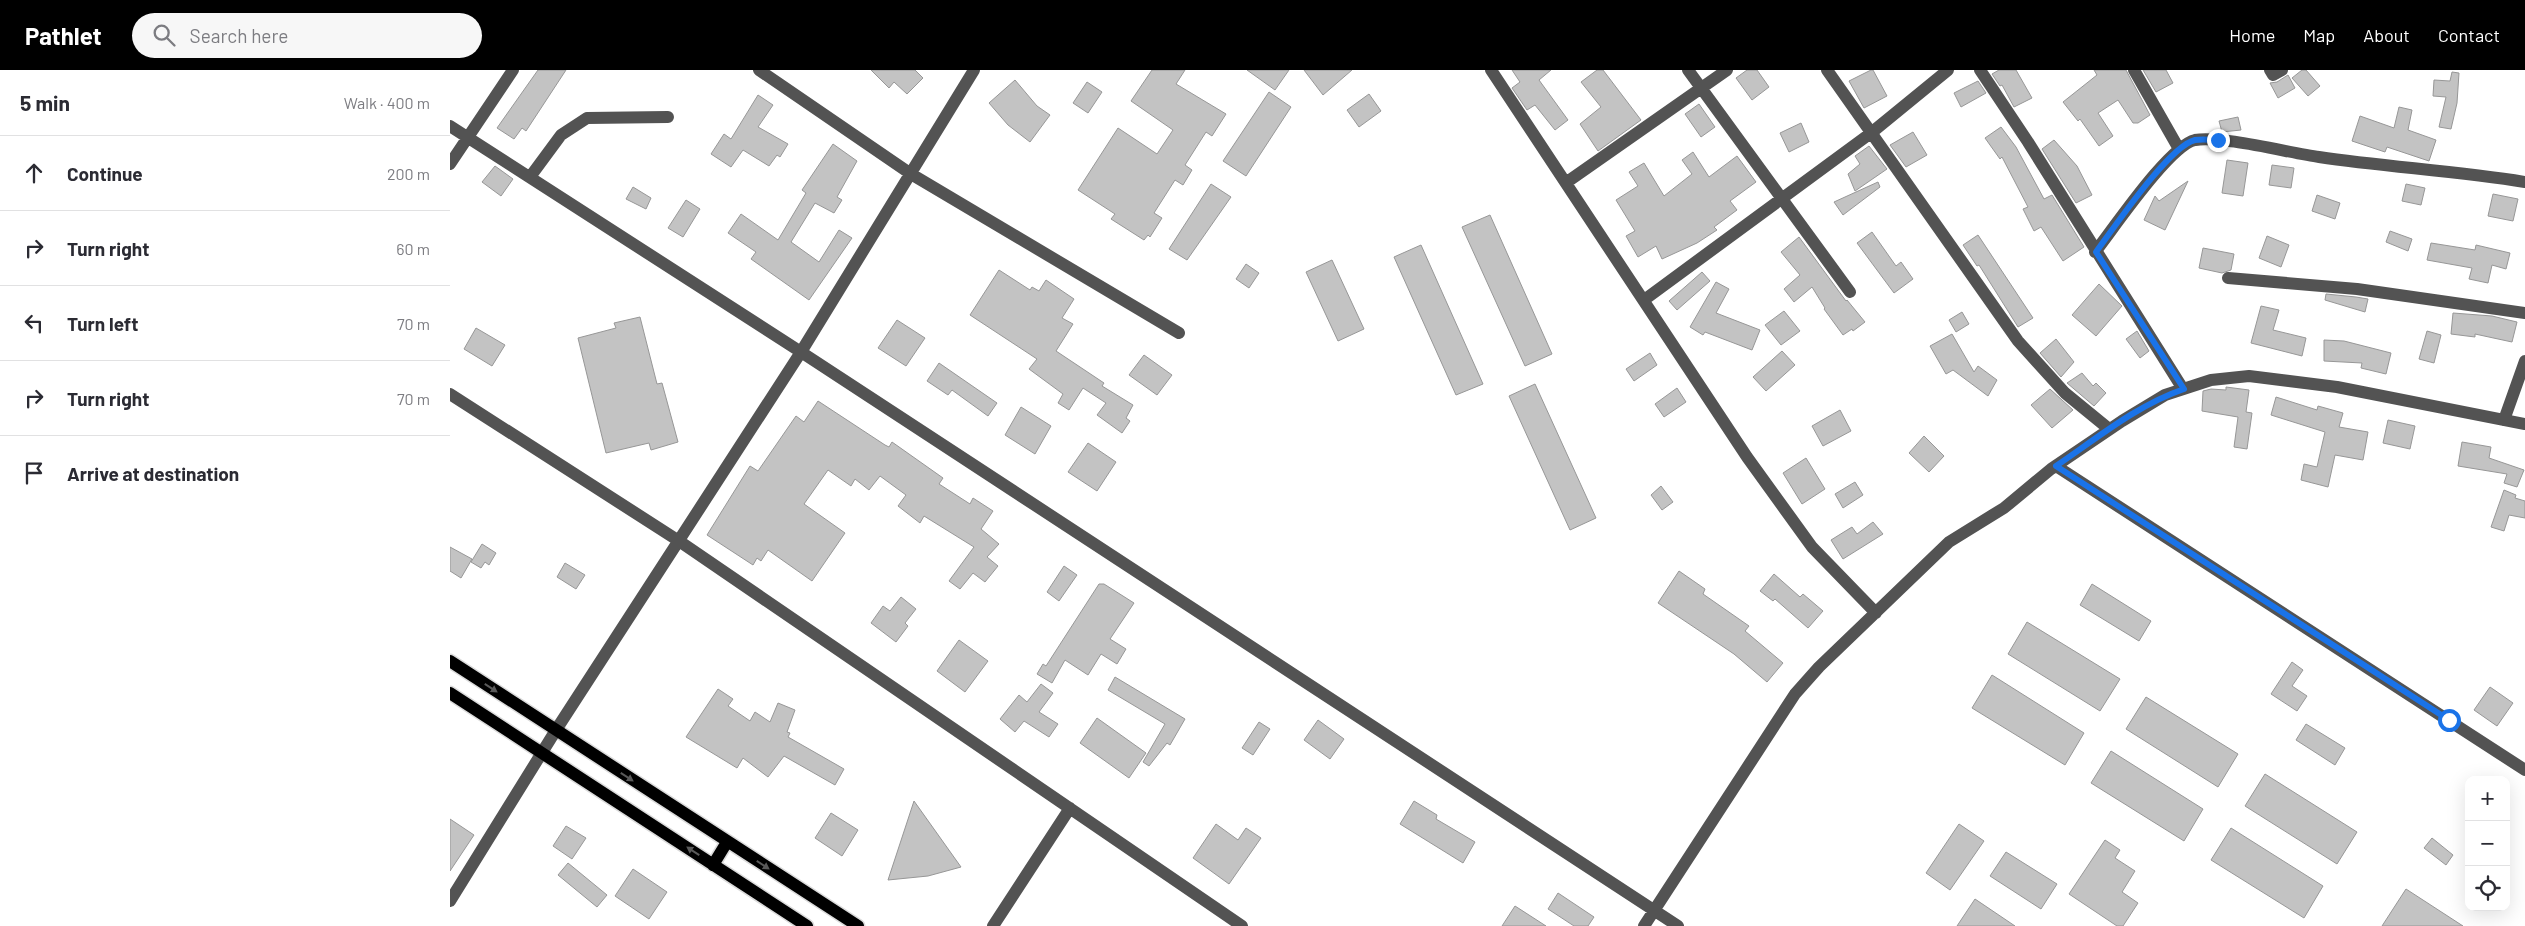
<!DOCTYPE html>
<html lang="en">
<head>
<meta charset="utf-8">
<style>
	:root { --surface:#fff; --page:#f7f7f7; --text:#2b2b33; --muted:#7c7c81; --line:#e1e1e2; --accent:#000 }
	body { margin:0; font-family:Barlow,sans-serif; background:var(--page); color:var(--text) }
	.controls { position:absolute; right:15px; bottom:15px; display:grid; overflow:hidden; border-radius:10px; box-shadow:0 5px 20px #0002 }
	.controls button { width:45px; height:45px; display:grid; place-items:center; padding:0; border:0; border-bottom:1px solid var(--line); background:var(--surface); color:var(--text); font:25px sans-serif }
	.stop { position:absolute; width:15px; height:15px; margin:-11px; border:4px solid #1a73e8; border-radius:50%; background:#fff }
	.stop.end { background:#1a73e8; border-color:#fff; box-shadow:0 1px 5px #0008 }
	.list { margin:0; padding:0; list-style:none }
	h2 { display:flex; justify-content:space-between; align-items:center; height:65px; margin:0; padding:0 20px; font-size:21px }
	h2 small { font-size:16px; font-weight:400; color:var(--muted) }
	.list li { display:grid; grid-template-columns:32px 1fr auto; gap:15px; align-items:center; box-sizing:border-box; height:75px; padding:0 20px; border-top:1px solid var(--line) }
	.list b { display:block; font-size:19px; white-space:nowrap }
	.list em { font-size:16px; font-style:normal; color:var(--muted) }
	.icon { flex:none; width:28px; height:28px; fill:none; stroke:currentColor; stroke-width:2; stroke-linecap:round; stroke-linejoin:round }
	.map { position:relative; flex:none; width:2075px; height:856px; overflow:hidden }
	header { display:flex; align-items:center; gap:30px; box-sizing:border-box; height:70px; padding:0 25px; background:var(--accent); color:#fff }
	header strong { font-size:24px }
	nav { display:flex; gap:28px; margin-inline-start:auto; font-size:18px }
	.search { width:350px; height:45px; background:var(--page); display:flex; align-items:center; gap:12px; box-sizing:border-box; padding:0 18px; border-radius:28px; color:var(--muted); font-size:19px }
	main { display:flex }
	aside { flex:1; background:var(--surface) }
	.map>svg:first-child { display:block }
	.building { fill:#c3c3c3; stroke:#979797 }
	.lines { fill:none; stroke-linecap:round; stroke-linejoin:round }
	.major-casing { stroke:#dbdbdb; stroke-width:15 }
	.minor { stroke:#535353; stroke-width:12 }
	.major { stroke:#000; stroke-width:12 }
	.oneway { fill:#595959 }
	.route { stroke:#1a73e8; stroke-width:6 }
</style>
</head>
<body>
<header>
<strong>Pathlet</strong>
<div class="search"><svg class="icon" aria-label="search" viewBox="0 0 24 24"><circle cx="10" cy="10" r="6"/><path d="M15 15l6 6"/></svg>Search here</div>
<nav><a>Home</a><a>Map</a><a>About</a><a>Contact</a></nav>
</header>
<main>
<aside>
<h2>5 min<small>Walk · 400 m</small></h2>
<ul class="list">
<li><svg class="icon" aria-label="ahead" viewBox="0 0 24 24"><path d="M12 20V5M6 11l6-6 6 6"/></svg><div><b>Continue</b></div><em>200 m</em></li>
<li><svg class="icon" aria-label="right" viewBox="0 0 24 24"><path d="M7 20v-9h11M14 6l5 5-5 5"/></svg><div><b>Turn right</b></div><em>60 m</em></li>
<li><svg class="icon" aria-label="left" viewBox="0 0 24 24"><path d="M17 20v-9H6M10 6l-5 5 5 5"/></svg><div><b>Turn left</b></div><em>70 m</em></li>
<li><svg class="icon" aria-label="right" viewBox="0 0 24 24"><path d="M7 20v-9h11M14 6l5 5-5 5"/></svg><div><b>Turn right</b></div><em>70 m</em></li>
<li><svg class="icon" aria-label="arrive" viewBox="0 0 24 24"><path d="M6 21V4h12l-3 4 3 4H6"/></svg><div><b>Arrive at destination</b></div></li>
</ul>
</aside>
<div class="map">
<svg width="2075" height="856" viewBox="0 0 2075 856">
	<rect width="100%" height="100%" fill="#fff"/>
	<path class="building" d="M88,0H116L76,61L72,58L64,69L47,58Z
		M421,0H465L473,8L457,24L444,12L439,18Z
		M702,0H735L726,14L776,44L762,66L756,62L735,95L742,100L733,115L725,110L704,143L712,148L700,167L698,165L694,170L661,149L665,144L628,120L668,58L707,84L723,60L681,31Z
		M797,0H839L825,20Z
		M854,0H902L873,25Z
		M1062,0H1101L1089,10L1118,50L1105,60L1085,35L1077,40L1062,18L1070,12Z
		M1147,0H1153L1191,50L1148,81L1130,54L1151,37L1131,12Z
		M1297,0H1307L1319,17L1302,30L1286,8Z
		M1421,0H1423L1437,26L1414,38L1399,11Z
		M1549,0H1566L1582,28L1564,37L1552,15L1550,16L1542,4Z
		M1644,0H1676L1700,45L1688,53H1683L1668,30L1648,43L1663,66L1649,76L1630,49L1628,51L1613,32L1647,5Z
		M1693,0H1716L1723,13L1706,22Z
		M1852,0H1856L1870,16L1858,26L1842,8Z
		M2002,2L2009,3L2007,33L2001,59L1989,57L1996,27L1983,26L1984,10L2000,11Z
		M1838,5L1845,18L1828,28L1820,13L1827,12Z
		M565,10L587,36L600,45L580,72L558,55L539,33Z
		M1528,11L1536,23L1511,37L1504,23Z
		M637,12L652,22L638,43L623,33Z
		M819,22L841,37L796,106L773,91Z
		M919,24L931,41L909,57L897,40Z
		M308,25L323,35L308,57L338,74L330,87L327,85L319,96L293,80L281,97L261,84L274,64L281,69Z
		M1249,34L1265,57L1251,67L1235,44Z
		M1949,37L1962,40L1958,60L1986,70L1979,91L1937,77L1935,82L1902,71L1910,46L1944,58Z
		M1788,47L1791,60L1772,62L1769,51Z
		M1351,53L1359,72L1339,82L1330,63Z
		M1551,57L1566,77L1594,129L1602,125L1634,177L1613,191L1591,157L1584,161L1573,139L1578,137L1552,87L1550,89L1535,68Z
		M1463,62L1477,85L1456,97L1440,75Z
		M1604,70L1627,96L1642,125L1626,133L1592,79Z
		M383,74L407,91L387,127L392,130L384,143L365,133L341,172L369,192L389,160L402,168L359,230L301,189L306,182L278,163L291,144L328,170L356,123L352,120Z
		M1419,76L1437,99L1405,121L1398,104L1410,94L1405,86Z
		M1243,82L1259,107L1287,86L1306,112L1280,131L1287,140L1264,157L1267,160L1247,173L1212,189L1206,176L1188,187L1176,166L1185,161L1166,130L1188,116L1179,102L1194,93L1214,126L1242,104L1232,90Z
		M1777,90L1798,93L1793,126L1772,123Z
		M1822,95L1844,98L1841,118L1819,115Z
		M45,96L63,109L51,126L32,112Z
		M1738,111L1715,160L1694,150L1705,126L1709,131Z
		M1428,112L1430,117L1393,145L1384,132Z
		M761,114L781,127L737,190L719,179Z
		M1956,114L1975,118L1971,135L1952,131Z
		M183,117L201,128L196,139L176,129Z
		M2043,124L2068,129L2063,151L2038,146Z
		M1867,125L1890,133L1885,149L1862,141Z
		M236,130L250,139L233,167L218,158Z
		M1040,145L1102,284L1075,296L1012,157Z
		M1940,161L1962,169L1958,181L1936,172Z
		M1422,162L1446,196L1451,192L1463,209L1444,223L1407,173Z
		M1528,165L1583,248L1568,257L1529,195L1527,196L1513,175Z
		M1817,166L1839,175L1831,197L1809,188Z
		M1349,167L1396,231L1397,230L1415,252L1403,261L1402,259L1393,265L1374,239L1375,238L1362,217L1344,232L1334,219L1350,205L1331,182Z
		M1981,173L2025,180L2026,175L2060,183L2056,199L2042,195L2038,213L2019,209L2022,198L1977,190Z
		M971,175L1033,314L1006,325L944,187Z
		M1753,178L1784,184L1781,200L1772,203L1749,198Z
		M882,190L914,259L888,271L856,202Z
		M796,194L809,203L799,218L786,209Z
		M549,200L580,220L582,217L589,221L596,210L624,229L612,248L623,254L606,281L654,313L652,316L683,335L676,348L680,351L672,363L647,345L656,333L633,318L619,340L608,333L613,324L579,299L587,289L520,245Z
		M1252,202L1260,211L1227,240L1219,231Z
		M1266,212L1279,219L1266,243L1310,260L1302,280L1255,262L1253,265L1240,257Z
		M1649,214L1672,236L1646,266L1622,245Z
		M1876,224L1906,227L1918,229L1915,242L1875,230Z
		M1811,236L1829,240L1823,260L1856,268L1852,286L1801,273Z
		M1334,241L1350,261L1331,275L1315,255Z
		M1512,242L1519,254L1506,262L1499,250Z
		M2003,243L2042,246L2067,252L2062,272L2025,264V267L2001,264Z
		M190,247L207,314L212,313L228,372L201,380L199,373L156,383L128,268L166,258L164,253Z
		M447,250L475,268L456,296L428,278Z
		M26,258L55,275L42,296L14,279Z
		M1687,261L1699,281L1690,288L1676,269Z
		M1977,261L1991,265L1984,293L1969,289Z
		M1502,264L1524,302L1528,296L1547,310L1538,326L1503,300L1496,304L1480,276Z
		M1606,269L1624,292L1611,307L1590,283Z
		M1874,270L1894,271L1941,283L1936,304L1911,298L1912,293L1874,291Z
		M1332,281L1345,295L1316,321L1303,307Z
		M1200,283L1207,295L1184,311L1176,299Z
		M694,285L722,305L707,325L679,305Z
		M489,293L547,333L538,346L502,320L498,325L477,311Z
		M1632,303L1643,316L1646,313L1656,323L1644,336L1617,313Z
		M1085,314L1146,448L1120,460L1059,326Z
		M1776,317L1799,320L1796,342L1802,343L1797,379L1784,377L1788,347L1752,341L1753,321L1761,319L1776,320Z
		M1227,318L1236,332L1214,347L1205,334Z
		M1600,319L1623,340L1602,358L1581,335Z
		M1826,327L1867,340L1868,336L1893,343L1889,357L1918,362L1913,390L1885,385L1878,417L1851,410L1854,394L1867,397L1875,362L1821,345Z
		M368,331L435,375L439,377L442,372L493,408L489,414L520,434L523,428L543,441L531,459L549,474L537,487L548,496L535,512L523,503L510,519L499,511L524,477L474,446L470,453L448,436L456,425L430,406L419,420L405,409L401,416L378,400L354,434L395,463L362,511L318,480L311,491L307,488L303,495L257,465L300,396L308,401L346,346L354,352Z
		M571,337L601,356L585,384L555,365Z
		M1390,340L1401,361L1373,376L1362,356Z
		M1938,350L1965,356L1960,379L1933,373Z
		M1474,366L1494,386L1479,402L1459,383Z
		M2012,372L2041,377L2039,388L2074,400L2067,417L2054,413L2057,404L2008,396Z
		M638,373L666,392L647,421L618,402Z
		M1356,388L1375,419L1352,434L1333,403Z
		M1405,412L1413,425L1393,438L1385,424Z
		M1211,416L1223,432L1212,440L1201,425Z
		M2054,420L2066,425L2065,428L2075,431V448L2059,445L2054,461L2041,457Z
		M1423,452L1433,464L1393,489L1381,470L1402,457L1407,464Z
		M32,474L46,483L39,495L35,492L31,498L21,492Z
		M0,477L22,489L11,508L0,501Z
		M115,493L135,505L126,519L107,507Z
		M614,496L627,505L609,531L597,522Z
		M1229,501L1255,519L1253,524L1299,556L1295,561L1333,593L1317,612L1284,584L1208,533Z
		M1324,504L1350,527L1353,524L1373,541L1358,558L1325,529L1323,531L1310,521Z
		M649,514H654L684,533L660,569L676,579L667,594L651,584L638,605L615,590L602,613L587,604L593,594L596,596Z
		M1642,514L1701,551L1689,571L1630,535Z
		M451,527L466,539L455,553L458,556L446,572L421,553L433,536L440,541Z
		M1577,552L1670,609L1650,641L1558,584Z
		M509,570L538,591L515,622L487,601Z
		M1842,592L1853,600L1842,616L1857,626L1847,641L1821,624Z
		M1542,605L1634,663L1615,695L1522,638Z
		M665,607L735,649L720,675L717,673L699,696L693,692L715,654L658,620Z
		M591,614L603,623L589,642L608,654L599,667L574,651L565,662L550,649L569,625L577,632Z
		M2040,617L2063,633L2047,656L2024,640Z
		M268,619L283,629L278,636L300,651L305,642L320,652L328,633L345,640L337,662L340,663L338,667L394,699L385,715L334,686L318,707L293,688L287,698L236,667Z
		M1696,627L1788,684L1768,717L1676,659Z
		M647,648L696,683L679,708L630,673Z
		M868,650L894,669L880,689L854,670Z
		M809,652L820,659L803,685L792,678Z
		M1856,654L1895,678L1885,695L1846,670Z
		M1661,681L1753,739L1734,771L1641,713Z
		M1815,704L1907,762L1887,794L1795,736Z
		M464,731L511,797L478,806L438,810Z
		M964,731L987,745L986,749L1025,772L1013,793L950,754Z
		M381,743L408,760L392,786L365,768Z
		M0,749L24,765L0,801Z
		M766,754L788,770L796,758L811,768L779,814L743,788Z
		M1509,754L1534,771L1500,820L1476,803Z
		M116,756L136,768L122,789L103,776Z
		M1781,758L1873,816L1854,848L1761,790Z
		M1982,768L2003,785L1996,795L1974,778Z
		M1655,770L1670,780L1665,788L1685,801L1672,822L1688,833L1673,856H1667L1619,824Z
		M1556,782L1607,814L1591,839L1540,806Z
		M118,793L157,825L147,837L108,805Z
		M183,799L217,822L199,849L165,826Z
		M1956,819L2013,856H1932Z
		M1108,823L1144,847L1138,856H1124L1098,839Z
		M1525,829L1565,856H1507Z
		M1065,836L1096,856H1052Z"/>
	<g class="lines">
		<defs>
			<path id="major" d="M0,591L408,856
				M0,623L357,856
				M263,795L277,772"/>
		</defs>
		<use href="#major" class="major-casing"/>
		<path class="minor" d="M309,0L461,104L729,263
			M1041,0L1297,387L1362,477L1426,543
			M1238,0L1400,222
			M1377,0L1568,271L1615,323L1659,359
			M1530,0L1578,72L1733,319
			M1684,0L1729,79
			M1820,0L1823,5L1832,0
			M0,56L351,282L1228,856
			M0,94L63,0
			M80,107L111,65L137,48L218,47
			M1117,112L1277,0
			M1645,182C1664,158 1719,76 1745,70C1770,65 1840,83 1869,87C1937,97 2007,101 2075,112
			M1778,208L1907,219L2075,243
			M1194,230L1421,63L1498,0
			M0,324L229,471L792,856
			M2054,350L2075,291
			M1606,396L2075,700
			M0,831L106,660L351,282L524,0
			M543,856L620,738
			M1194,856L1345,624L1369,597L1499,472L1554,438L1601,399L1672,351L1715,325L1761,310L1799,306L1887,317L2075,354"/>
		<use href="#major" class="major"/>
	</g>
	<defs><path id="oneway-solid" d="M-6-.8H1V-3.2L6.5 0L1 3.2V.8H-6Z" transform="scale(1.25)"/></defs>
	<g class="oneway">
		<use href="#oneway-solid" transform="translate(41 618) rotate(33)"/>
		<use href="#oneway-solid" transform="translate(177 707) rotate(33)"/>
		<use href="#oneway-solid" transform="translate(243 781) rotate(-147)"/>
		<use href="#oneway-solid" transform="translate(313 795) rotate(33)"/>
	</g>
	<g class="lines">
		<path class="route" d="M1768,70C1761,70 1752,69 1745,70C1719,76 1664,158 1646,182L1734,319C1687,335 1646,369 1606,396L1999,650"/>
	</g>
</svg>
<div class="controls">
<button>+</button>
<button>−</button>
<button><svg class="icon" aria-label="locate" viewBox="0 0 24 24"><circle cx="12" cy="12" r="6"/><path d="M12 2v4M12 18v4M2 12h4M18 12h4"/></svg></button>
</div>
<div class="stop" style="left:1999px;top:650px"></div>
<div class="stop end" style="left:1768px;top:70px"></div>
</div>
</main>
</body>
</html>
